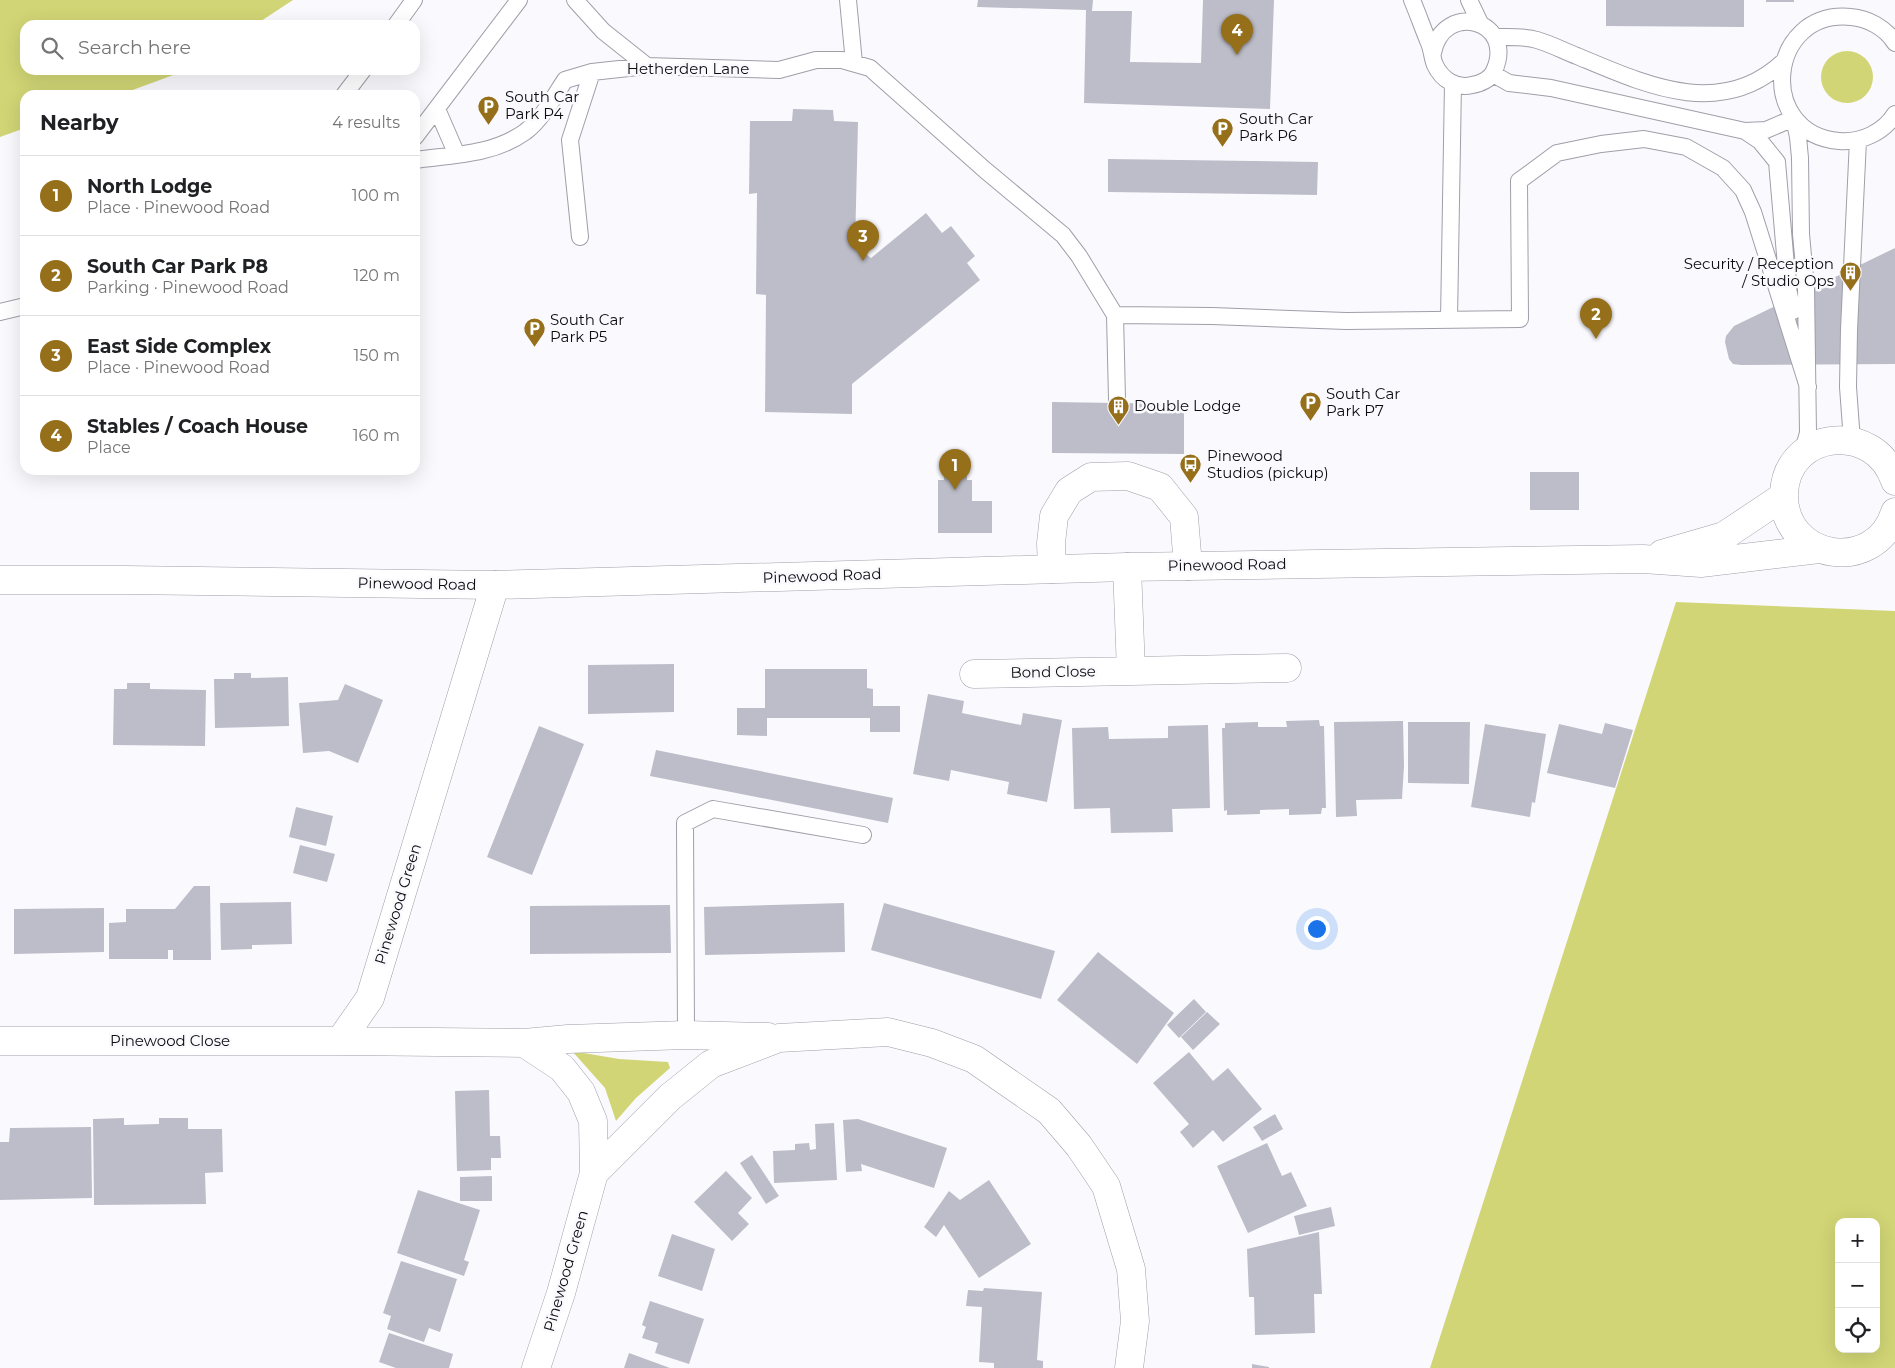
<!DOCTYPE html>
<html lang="en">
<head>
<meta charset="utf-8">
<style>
	:root { --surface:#fff; --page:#f6f6f6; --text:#202124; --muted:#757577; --line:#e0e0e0; --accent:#966f1a }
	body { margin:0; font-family:Montserrat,sans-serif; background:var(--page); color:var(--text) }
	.controls { position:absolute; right:15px; bottom:15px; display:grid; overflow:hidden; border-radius:10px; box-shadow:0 5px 20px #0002 }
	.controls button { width:45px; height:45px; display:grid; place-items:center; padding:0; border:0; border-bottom:1px solid var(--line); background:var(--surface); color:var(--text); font:25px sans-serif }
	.you { position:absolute; left:1316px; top:928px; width:18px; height:18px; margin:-12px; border:4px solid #fff; border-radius:50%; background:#1a73e8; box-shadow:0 0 0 8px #1a73e833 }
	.badge { display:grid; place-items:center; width:32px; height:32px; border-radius:50%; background:var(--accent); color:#fff; font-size:16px; font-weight:700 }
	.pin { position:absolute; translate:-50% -41px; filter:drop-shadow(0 1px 2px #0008) }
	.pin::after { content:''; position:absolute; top:26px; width:18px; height:15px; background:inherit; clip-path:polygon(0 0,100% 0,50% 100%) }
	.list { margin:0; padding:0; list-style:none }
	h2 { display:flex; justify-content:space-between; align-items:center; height:65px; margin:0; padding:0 20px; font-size:21px }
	h2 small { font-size:16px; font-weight:400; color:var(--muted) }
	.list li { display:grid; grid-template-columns:32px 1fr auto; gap:15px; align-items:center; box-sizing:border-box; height:80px; padding:0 20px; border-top:1px solid var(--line) }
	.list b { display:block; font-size:19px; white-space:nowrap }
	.list p { margin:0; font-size:16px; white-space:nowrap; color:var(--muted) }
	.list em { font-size:16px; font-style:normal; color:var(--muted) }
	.icon { flex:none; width:28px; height:28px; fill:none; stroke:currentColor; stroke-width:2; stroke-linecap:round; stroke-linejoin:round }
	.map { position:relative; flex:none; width:1895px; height:1368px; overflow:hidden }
	.search { position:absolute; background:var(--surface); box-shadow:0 5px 20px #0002; left:20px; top:20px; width:400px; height:55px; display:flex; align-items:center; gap:12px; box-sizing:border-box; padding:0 18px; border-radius:15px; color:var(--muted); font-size:19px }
	.panel { position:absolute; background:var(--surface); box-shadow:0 5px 20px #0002; left:20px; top:90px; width:400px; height:385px; border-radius:15px }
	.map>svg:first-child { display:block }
	.green { fill:#d1d575; fill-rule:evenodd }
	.building { fill:#bcbdc8 }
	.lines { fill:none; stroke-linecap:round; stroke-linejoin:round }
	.service-casing { stroke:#9e9fa9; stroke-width:18 }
	.minor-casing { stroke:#9e9fa9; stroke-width:29 }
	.tertiary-casing { stroke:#9e9fa9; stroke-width:29 }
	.service { stroke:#fff; stroke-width:16 }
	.minor { stroke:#fff; stroke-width:28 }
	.tertiary { stroke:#fff; stroke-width:28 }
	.labels { text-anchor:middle; stroke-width:5; stroke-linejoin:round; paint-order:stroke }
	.street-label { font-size:15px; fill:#0c0c0f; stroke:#fafafe }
	.poi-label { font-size:15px; fill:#0c0c0f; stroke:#fafafe; text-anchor:start }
</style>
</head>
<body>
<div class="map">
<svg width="1895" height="1368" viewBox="0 0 1895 1368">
	<rect width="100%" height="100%" fill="#fafafe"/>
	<path class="green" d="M0,0H293L255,25H25V70H187L119,95H25V128L0,137Z
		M1821 77a26 26 0 1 1 52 0a26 26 0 1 1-52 0Z
		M1676,602L1895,611V1368H1430ZM1839,1222H1876V1349H1839Z
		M572,1051L619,1059L668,1062L670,1068L636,1098L616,1121L605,1088Z"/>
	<path class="building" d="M978,0H1093L1092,11H1132L1130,62L1201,63L1203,0H1274L1270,109L1084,103L1086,10L977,7Z
		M1606,0H1744V27L1606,26Z
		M1766,0H1794V2H1766Z
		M793,109L833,110L834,121L858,122L855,246L871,258L926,213L942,233L951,226L975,256L967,263L980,280L852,384V414L765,412L766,295L756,294L757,193L749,194L750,121H792Z
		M1108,159L1318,162L1317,195L1108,192Z
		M1895,248V364L1741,365L1733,364L1729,359L1725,342L1726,336L1734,326Z
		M1052,402L1184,404V454L1052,453Z
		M943,461H967V480H972V501H992V533H938V480H944Z
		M1530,472H1579V510H1530Z
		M674,664V712L588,714V665Z
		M765,669H867V688L873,689V706H900V732H870V718H767V736L737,735V708H765Z
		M234,673H251V678L288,677L289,726L215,728L214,679H234Z
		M127,683H150V689L206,690L205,746L113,745L114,689H127Z
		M345,684L383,700L358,763L329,751L303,753L299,703L338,700Z
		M928,694L964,701L962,713L1021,725L1023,713L1062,720L1047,802L1007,794L1009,782L951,770L949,781L913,774Z
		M1319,720L1320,726H1324L1326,808H1322L1321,814L1289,815V809L1260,810V814L1227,815V810L1224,811L1222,728H1225V723L1258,722V727H1287L1286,721Z
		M1403,721L1404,766L1402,799L1356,800L1357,816L1336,817L1334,722Z
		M1408,722H1470L1469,784L1408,783Z
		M1605,723L1633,730L1615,788L1547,773L1559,724L1602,734Z
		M1485,724L1546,734L1535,803L1532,802L1530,817L1471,807Z
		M1208,725L1210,808L1172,809L1173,832L1111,833L1110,808L1074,809L1072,728L1108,727L1109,739L1168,738V726Z
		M539,726L584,744L532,875L487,857Z
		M656,750L893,798L888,823L650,776Z
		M296,807L333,816L326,846L289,837Z
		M300,845L335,854L327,882L293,873Z
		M194,886H210L211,960H173V950H168V959H109V923L126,922V909H175Z
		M291,902L292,944L252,945V949L221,950L220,903Z
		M844,903L845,952L705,955L704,907Z
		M884,903L1055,951L1041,999L871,950Z
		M670,905L671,953L530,954V906Z
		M104,908V952L14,954V909Z
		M1098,952L1174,1013L1137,1064L1057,1000Z
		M1194,999L1206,1012L1179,1038L1167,1025Z
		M1207,1012L1220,1024L1193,1050L1181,1037Z
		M1189,1052L1213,1081L1228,1068L1262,1109L1223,1142L1213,1130L1193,1148L1180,1132L1189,1124L1153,1083Z
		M489,1090L490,1136H500L501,1158H491V1170L457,1171L455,1091Z
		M1275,1114L1283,1129L1262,1141L1253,1127Z
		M124,1118V1125L159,1124V1118H188V1129H222L223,1172L205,1173L206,1204L94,1205L93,1119Z
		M858,1119L947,1148L934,1188L861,1164L862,1171L846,1172L843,1120Z
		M834,1123L837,1180L774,1183L773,1151L795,1150V1144L809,1143L810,1150L816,1149L815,1124Z
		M91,1127L92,1198L0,1200V1142H9L10,1128Z
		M1267,1143L1282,1176L1291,1172L1307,1206L1248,1233L1217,1166Z
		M752,1155L779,1196L766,1204L740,1163Z
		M726,1171L752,1198L738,1213L749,1224L732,1241L694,1202Z
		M492,1176V1201H460V1177Z
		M989,1180L1031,1244L979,1278L944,1225L936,1237L924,1227L949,1191L960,1200Z
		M418,1190L480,1210L464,1260L469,1262L464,1276L397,1253Z
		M1331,1207L1335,1226L1299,1235L1294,1216Z
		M1319,1232L1322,1294H1314L1315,1333L1255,1335L1254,1297H1249L1247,1249Z
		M672,1234L715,1249L702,1291L658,1276Z
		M401,1261L457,1279L440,1332L429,1328L424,1342L387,1329L391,1316L383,1313Z
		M984,1288L1042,1292L1037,1360L1043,1361V1368H994V1363L979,1362L982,1307L966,1306L968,1290L983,1291Z
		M650,1301L704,1319L689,1364L655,1353L658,1343L642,1338L646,1327L642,1325Z
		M389,1333L453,1354L449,1368H396L379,1362Z
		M629,1353L670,1368H624Z
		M1252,1364L1269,1367V1368H1252Z"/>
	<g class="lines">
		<defs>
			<path id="service" d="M575,0L603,31L647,66
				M848,0L854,63
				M1412,0C1418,14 1423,29 1429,43C1432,50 1432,58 1435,65C1442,80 1457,89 1472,85C1480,84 1491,79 1494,71C1517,20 1443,0 1433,53
				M1469,0L1480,23
				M396,25L414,0
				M1496,37C1509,37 1524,36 1537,40C1551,44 1564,51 1577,56C1644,84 1721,121 1784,61
				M1895,43C1886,28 1867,18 1851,17C1767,9 1756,134 1839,141C1861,143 1884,132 1895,114
				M1493,74L1509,83L1551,88L1745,131L1766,130L1794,118L1798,137L1800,158L1801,234L1806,288L1808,433L1802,454
				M344,95L363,70
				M437,109L457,155
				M1745,131L1760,141L1777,162L1788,289L1793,311
				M415,137L519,0
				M415,160C452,155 493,155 525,132C542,119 554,97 565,80L592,72L647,66L779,70L816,60H842L870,68L985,170L1063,235L1079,256L1115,315L1117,399
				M580,237L570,140L592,72
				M0,312L25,306
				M1115,315L1212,316L1346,321L1520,319L1519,181L1557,153L1601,144L1644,139L1686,147L1723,168L1743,190L1753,212L1808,387
				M1449,320L1453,83
				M1852,441L1848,387L1849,330L1858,140
				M686,1035L685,823L713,809L863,835"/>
			<path id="minor" d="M1127,567L1131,671
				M1052,569L1051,543L1054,516L1069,491L1091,477L1128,476L1160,487L1184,517L1188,566
				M495,585L370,998L340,1041L524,1043L568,1039L686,1035L768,1037
				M974,674L1287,668
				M0,1041H340
				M524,1043L562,1068L581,1092L593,1121L594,1173
				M536,1368L561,1293L594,1173L670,1097L711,1064L779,1038L888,1032L932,1043L974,1059L1049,1111L1079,1146L1106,1186L1131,1269L1135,1321L1129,1368"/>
			<path id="tertiary" d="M1895,481C1875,420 1786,430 1784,494C1783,561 1876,575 1895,512
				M1662,554L1724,536L1784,496
				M0,580H125L495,585L1127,567L1643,559L1701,563L1819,549"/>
		</defs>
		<use href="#service" class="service-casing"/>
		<use href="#minor" class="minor-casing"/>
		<use href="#tertiary" class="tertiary-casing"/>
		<use href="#service" class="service"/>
		<use href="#minor" class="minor"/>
		<use href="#tertiary" class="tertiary"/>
	</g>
	<defs>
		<symbol id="parking-pin" viewBox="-11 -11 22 30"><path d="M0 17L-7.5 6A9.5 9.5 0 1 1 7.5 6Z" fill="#966f1a" stroke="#fafafe"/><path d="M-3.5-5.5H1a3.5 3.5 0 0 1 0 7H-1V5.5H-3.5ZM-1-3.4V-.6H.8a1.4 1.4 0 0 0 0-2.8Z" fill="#fff"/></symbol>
		<symbol id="building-pin" viewBox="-11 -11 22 30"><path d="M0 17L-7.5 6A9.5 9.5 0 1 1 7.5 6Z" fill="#966f1a" stroke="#fafafe"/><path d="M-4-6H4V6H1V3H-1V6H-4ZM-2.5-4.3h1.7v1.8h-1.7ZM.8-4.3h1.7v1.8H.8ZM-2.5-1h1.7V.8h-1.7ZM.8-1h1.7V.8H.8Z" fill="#fff"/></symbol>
		<symbol id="bus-pin" viewBox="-11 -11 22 30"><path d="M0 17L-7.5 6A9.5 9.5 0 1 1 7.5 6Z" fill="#966f1a" stroke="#fafafe"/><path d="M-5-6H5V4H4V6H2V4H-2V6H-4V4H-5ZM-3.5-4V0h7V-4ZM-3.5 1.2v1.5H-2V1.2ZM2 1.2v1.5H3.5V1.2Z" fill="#fff"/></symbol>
	</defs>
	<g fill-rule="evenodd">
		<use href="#parking-pin" x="476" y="94" width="25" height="34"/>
		<use href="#parking-pin" x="1210" y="116" width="25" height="34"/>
		<use href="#building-pin" x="1838" y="260" width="25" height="34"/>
		<use href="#parking-pin" x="522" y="316" width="25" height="34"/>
		<use href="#parking-pin" x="1298" y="390" width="25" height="34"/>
		<use href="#building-pin" x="1106" y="394" width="25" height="34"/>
		<use href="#bus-pin" x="1178" y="452" width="25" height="34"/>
	</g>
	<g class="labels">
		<g class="street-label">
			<text x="688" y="74">Hetherden Lane</text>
			<text transform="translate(1227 565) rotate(-1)" y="5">Pinewood Road</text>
			<text transform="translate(822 576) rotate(-2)" y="5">Pinewood Road</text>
			<text transform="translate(417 584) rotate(1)" y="5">Pinewood Road</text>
			<text transform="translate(1053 672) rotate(-1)" y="5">Bond Close</text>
			<text transform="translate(398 904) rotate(-73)" y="5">Pinewood Green</text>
			<text x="170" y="1046">Pinewood Close</text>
			<text transform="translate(566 1271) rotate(-74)" y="5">Pinewood Green</text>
		</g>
		<g class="poi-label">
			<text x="505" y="102">South Car<tspan x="505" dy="17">Park P4</tspan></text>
			<text x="1239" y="124">South Car<tspan x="1239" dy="17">Park P6</tspan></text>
			<text x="1834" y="269" text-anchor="end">Security / Reception<tspan x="1834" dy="17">/ Studio Ops</tspan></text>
			<text x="550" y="325">South Car<tspan x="550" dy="17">Park P5</tspan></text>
			<text x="1326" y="399">South Car<tspan x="1326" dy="17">Park P7</tspan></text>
			<text x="1134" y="411">Double Lodge</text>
			<text x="1207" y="461">Pinewood<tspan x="1207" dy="17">Studios (pickup)</tspan></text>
		</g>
	</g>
</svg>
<div class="controls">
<button>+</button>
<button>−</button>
<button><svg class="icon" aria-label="locate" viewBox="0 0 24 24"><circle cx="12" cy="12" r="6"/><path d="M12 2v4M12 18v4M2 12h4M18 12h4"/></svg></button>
</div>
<div class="you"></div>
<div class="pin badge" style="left:955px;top:490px">1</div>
<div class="pin badge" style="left:1596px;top:339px">2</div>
<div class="pin badge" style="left:863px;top:261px">3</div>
<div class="pin badge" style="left:1237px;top:55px">4</div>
<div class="search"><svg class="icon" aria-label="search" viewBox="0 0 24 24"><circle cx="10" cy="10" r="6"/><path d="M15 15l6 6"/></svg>Search here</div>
<section class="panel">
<h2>Nearby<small>4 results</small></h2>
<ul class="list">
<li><span class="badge">1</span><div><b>North Lodge</b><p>Place · Pinewood Road</p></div><em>100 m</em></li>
<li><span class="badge">2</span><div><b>South Car Park P8</b><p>Parking · Pinewood Road</p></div><em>120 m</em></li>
<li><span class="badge">3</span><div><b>East Side Complex</b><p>Place · Pinewood Road</p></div><em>150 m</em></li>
<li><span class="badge">4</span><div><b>Stables / Coach House</b><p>Place</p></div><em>160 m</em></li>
</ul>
</section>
</div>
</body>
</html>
